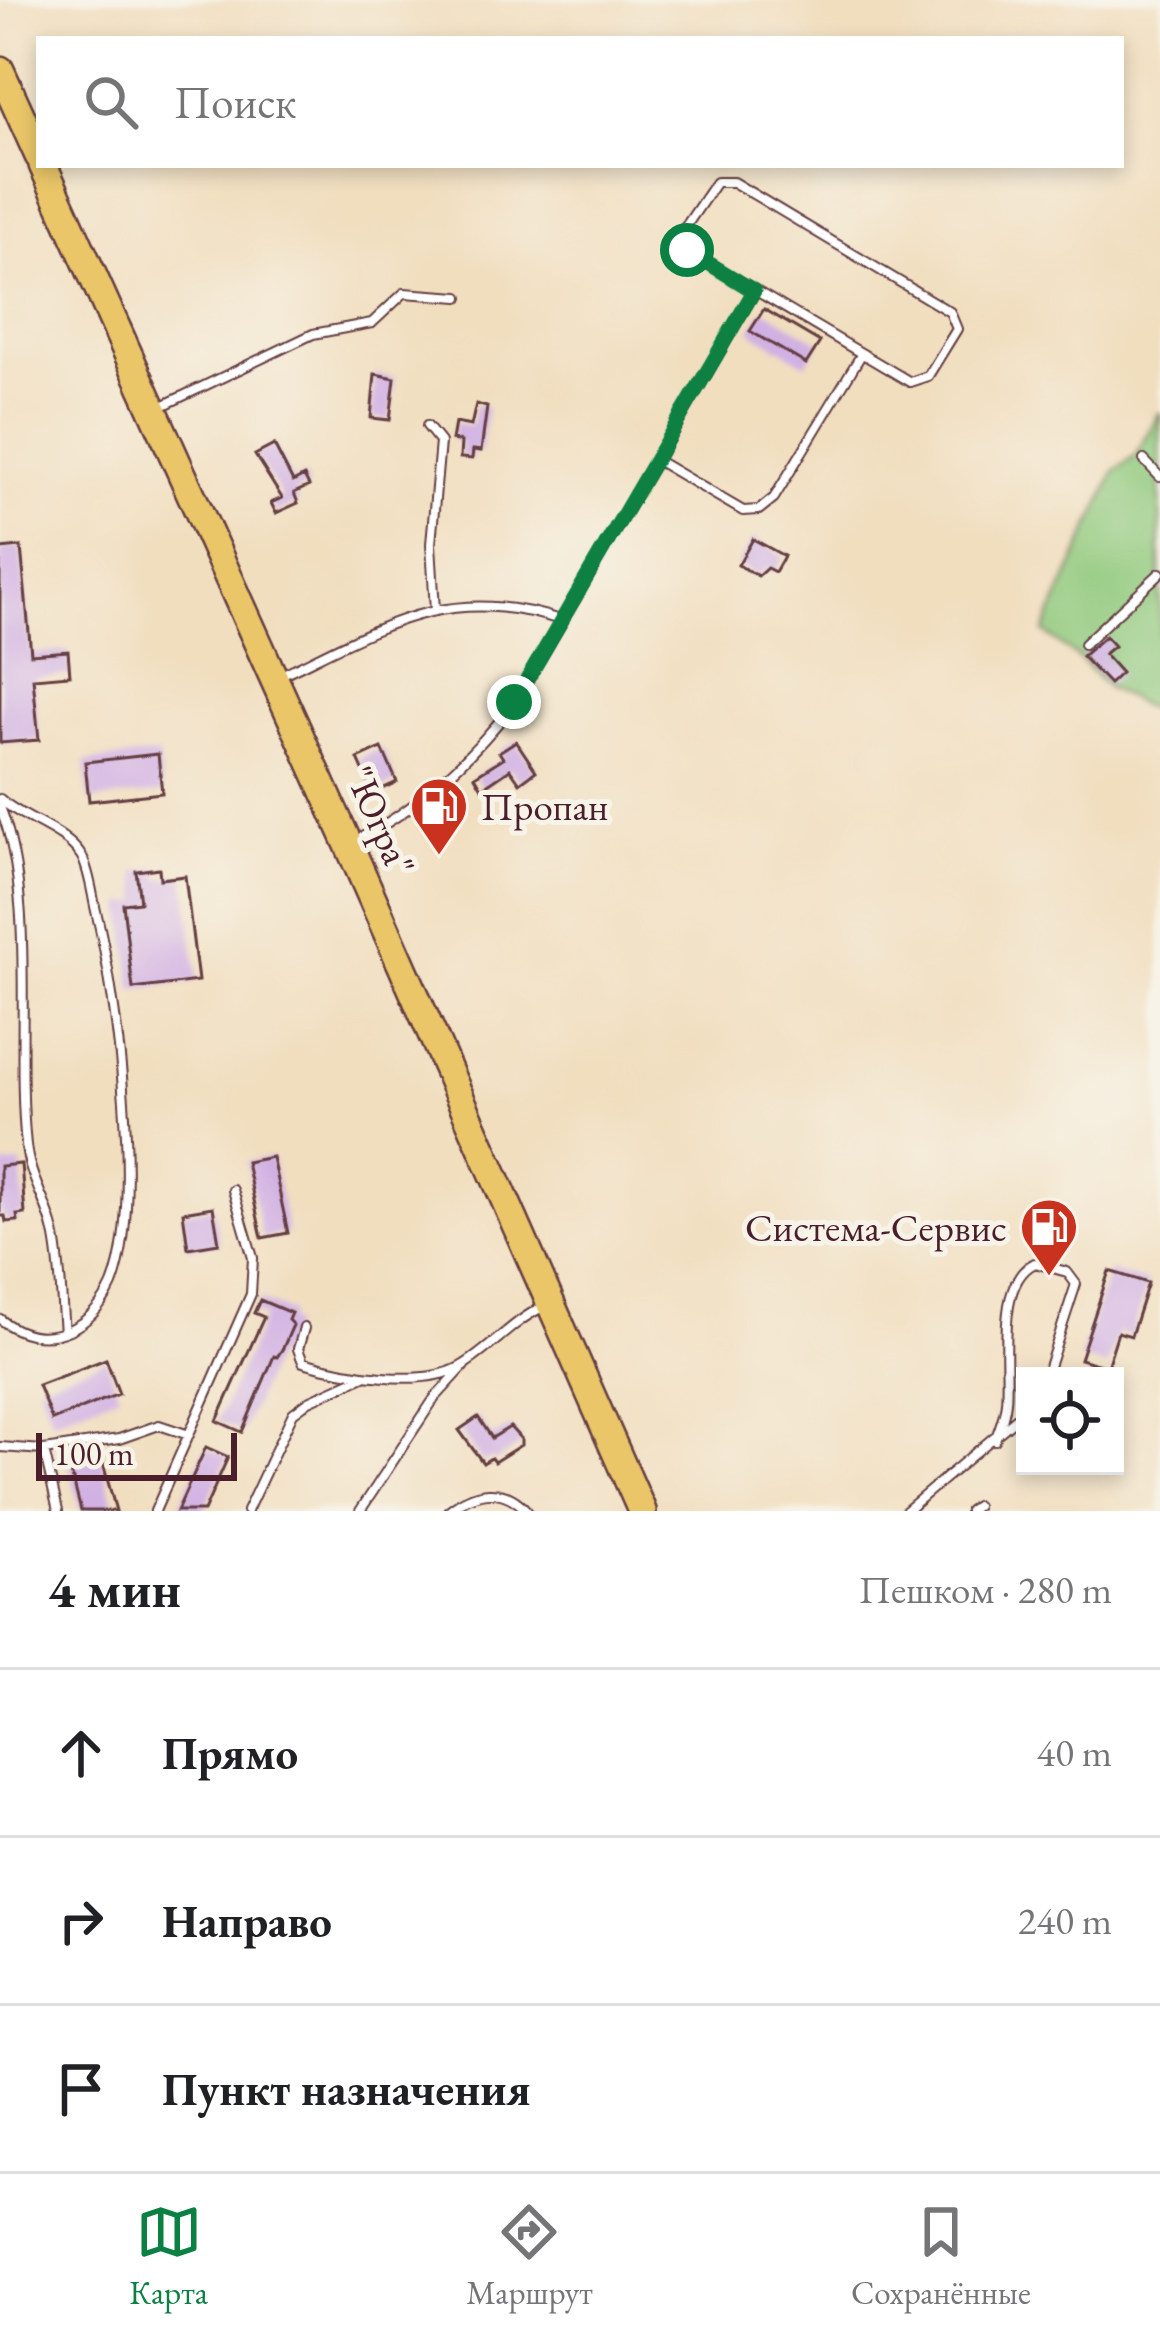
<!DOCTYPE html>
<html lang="ru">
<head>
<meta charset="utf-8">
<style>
	:root { --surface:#fff; --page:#f2f2f2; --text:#202124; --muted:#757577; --line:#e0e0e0; --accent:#0b8043 }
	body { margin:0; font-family:"EB Garamond",serif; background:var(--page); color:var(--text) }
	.controls { position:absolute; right:36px; bottom:36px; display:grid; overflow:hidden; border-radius:0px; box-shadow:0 6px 18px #0003 }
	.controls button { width:108px; height:108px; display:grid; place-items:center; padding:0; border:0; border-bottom:3px solid var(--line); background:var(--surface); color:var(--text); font:60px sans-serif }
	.scale { position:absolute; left:36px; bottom:30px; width:201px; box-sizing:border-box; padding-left:12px; border:6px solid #4a1f2b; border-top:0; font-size:33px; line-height:42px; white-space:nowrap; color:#4a1f2b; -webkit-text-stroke:9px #f7f3e8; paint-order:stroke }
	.stop { position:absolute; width:36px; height:36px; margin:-27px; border:9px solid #0b8043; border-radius:50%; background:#fff }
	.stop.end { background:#0b8043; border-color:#fff; box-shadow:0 3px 12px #0008 }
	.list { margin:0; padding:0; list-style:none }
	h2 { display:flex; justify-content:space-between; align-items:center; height:156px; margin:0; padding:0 48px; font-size:51px }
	h2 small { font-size:39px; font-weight:400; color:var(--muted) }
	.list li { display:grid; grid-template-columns:78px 1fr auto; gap:36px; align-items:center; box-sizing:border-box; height:168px; padding:0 48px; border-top:3px solid var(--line) }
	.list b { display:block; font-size:45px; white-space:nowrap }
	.list em { font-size:39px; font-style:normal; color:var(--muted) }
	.icon { flex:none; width:66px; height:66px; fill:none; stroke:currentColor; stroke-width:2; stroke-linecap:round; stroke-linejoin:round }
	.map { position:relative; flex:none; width:1160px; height:1511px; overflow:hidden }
	.search { position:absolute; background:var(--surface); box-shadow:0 6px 18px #0003; left:36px; right:36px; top:36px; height:132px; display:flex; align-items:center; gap:30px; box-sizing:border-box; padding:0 42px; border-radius:0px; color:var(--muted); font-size:45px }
	.sheet { height:660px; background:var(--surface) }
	nav { display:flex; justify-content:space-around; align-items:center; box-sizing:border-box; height:168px; border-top:3px solid var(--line); background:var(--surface); font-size:33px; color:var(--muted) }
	nav a { display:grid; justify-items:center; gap:6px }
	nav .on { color:var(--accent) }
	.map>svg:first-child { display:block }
	.green { fill:#90c97d; stroke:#6d7454; stroke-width:3 }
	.building { fill:#d1b0e3 }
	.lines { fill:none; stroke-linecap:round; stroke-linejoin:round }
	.service-casing { stroke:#633c41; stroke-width:12 }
	.trunk-casing { stroke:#633c41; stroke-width:32 }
	.service { stroke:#fff; stroke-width:8 }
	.trunk { stroke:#eac669; stroke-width:27 }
	.route { stroke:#0b8043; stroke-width:15 }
	.labels { text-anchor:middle; stroke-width:10; stroke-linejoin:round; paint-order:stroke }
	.poi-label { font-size:39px; fill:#4a1f2b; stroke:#f7f3e8; text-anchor:start }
	.street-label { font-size:39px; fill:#4a1f2b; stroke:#f7f3e8 }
</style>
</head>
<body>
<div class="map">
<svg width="1160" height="1511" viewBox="0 0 1160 1511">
	<rect width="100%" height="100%" fill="#f7f3e8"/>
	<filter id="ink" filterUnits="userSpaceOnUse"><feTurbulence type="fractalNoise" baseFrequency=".00833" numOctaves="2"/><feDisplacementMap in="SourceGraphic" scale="24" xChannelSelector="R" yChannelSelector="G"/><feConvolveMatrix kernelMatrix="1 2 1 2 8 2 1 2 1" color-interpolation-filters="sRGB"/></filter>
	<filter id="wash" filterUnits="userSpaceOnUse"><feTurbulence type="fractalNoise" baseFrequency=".004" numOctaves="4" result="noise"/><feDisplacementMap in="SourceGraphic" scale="48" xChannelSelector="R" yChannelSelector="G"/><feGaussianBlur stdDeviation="2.7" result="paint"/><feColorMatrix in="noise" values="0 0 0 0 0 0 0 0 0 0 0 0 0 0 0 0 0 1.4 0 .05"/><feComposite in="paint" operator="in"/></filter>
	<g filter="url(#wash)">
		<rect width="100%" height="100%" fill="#f1debf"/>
		<path class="green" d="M1160,412V714L1108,688L1081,660L1044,632L1115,471L1136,456Z"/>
		<g id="blocks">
			<path class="building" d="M764,309L820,342L806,364L750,331Z
				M375,374L395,378L390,420L371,418Z
				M476,404L487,407L481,451L473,450L472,459L460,458L461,442L452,440L455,423L471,426Z
				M274,445L293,482L304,476L309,486L294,493L298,503L276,513L271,503L282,498L255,455Z
				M753,539L784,556L775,572L767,568L758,576L738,565Z
				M21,547L31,654L68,651L70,675L33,678L39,740L0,743V549Z
				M1105,636L1114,646L1104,654L1121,673L1109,684L1082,656Z
				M516,741L536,771L520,783L510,769L482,788L475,776L503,758L499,752Z
				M382,748L397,782L373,793L358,759Z
				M158,754L162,793L89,801L85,762Z
				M159,868L160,879L185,876L198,981L133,989L123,904L140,902L136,871Z
				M272,1157L288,1233L262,1238L246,1162Z
				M21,1164L25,1214L17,1215L18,1221L6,1222L5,1216H0V1166Z
				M213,1207L219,1243L188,1248L183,1212Z
				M1109,1271L1148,1283L1131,1336L1118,1332L1107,1367L1080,1359Z
				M260,1300L291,1313L288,1320L293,1325L283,1348L277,1357L274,1356L242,1432L217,1421L264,1317L254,1313Z
				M106,1359L119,1394L52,1420L38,1385Z
				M478,1417L492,1438L510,1427L521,1439V1445L494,1462L491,1458L483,1463L459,1430Z
				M206,1447L228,1457L204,1511H177Z
				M101,1456L116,1511H81L69,1464Z"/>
		</g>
	</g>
	<g filter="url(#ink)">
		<use href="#blocks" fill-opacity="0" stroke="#633c41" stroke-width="3"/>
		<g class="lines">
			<defs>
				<path id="service" d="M716,182H733L950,312L957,329L928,376L910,382L687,250L682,237L684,229Z
					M160,407L313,334L372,323L404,293L459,297
					M427,426L440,442L431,544L435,611
					M656,460L743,511L759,510L774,498L861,355
					M1144,460L1160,477
					M1084,644L1160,573
					M281,675C381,627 449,582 563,621
					M0,799C23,820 66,830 82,857C90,873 92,894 96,911C117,996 144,1205 112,1285C103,1305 89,1321 69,1330C44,1341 20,1335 0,1319
					M0,807C37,899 15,1044 26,1145C29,1177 47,1201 54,1232C61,1264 61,1299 64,1332
					M355,840C414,814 476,753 515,702L755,291
					M304,1328L298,1349L303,1362C343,1374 422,1388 460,1367C490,1350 511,1322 543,1307
					M995,1440C1000,1427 1005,1415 1006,1402C1010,1366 994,1282 1035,1263L1067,1272L1076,1284L1046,1376
					M0,1447L44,1450L58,1511
					M44,1450L119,1439L159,1425L189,1435
					M155,1511L251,1294L253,1258L233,1190
					M247,1511L293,1413L309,1401L364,1376
					M360,1511L434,1399L464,1366
					M448,1511C474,1490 503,1484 527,1511
					M906,1511L1025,1411
					M969,1511L976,1506"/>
				<path id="trunk" d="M0,70L39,156
					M43,165L348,843L642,1511"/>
			</defs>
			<use href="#service" class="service-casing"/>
			<use href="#trunk" class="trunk-casing"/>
			<use href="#service" class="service"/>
			<use href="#trunk" class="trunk"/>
		</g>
	</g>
	<g class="lines" filter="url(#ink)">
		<path class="route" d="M514,702L754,291L687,250"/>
	</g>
	<defs>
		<symbol id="fuel-pin" viewBox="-11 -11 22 30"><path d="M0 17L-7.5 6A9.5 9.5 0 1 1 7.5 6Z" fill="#c8321e" stroke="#f7f3e8"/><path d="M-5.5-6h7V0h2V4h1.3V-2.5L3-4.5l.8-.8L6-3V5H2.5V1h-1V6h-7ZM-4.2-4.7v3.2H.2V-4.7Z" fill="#fff"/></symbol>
	</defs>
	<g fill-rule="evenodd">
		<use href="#fuel-pin" x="406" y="773" width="66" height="90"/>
		<use href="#fuel-pin" x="1016" y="1194" width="66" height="90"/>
	</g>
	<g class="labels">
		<g class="poi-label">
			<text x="481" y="820">Пропан</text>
			<text x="1007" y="1241" text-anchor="end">Система-Сервис</text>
		</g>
		<g class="street-label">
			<text transform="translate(381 821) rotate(66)" y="14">"Югра"</text>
		</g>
	</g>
</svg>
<div class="controls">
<button><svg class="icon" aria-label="locate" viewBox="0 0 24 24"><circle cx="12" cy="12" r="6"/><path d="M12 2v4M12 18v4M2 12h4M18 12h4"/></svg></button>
</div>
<div class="scale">100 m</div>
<div class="stop" style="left:687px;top:250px"></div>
<div class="stop end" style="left:514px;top:702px"></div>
<div class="search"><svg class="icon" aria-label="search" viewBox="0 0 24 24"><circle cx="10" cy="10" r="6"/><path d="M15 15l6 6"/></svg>Поиск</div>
</div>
<section class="sheet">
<h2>4 мин<small>Пешком · 280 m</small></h2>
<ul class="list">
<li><svg class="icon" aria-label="ahead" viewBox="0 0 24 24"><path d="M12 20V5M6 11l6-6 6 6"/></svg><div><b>Прямо</b></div><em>40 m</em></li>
<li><svg class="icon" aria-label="right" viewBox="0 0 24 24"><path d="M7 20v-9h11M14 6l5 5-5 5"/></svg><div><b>Направо</b></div><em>240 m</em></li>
<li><svg class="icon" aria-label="arrive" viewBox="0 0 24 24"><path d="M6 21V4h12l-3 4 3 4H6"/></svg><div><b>Пункт назначения</b></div></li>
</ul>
</section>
<nav>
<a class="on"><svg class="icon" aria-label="map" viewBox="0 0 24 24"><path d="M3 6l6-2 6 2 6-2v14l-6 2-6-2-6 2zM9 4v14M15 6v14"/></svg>Карта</a>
<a><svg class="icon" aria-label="directions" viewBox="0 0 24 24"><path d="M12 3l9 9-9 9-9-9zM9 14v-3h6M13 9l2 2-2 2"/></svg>Маршрут</a>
<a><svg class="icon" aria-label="saved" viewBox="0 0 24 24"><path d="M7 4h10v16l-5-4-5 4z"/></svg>Сохранённые</a>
</nav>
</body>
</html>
